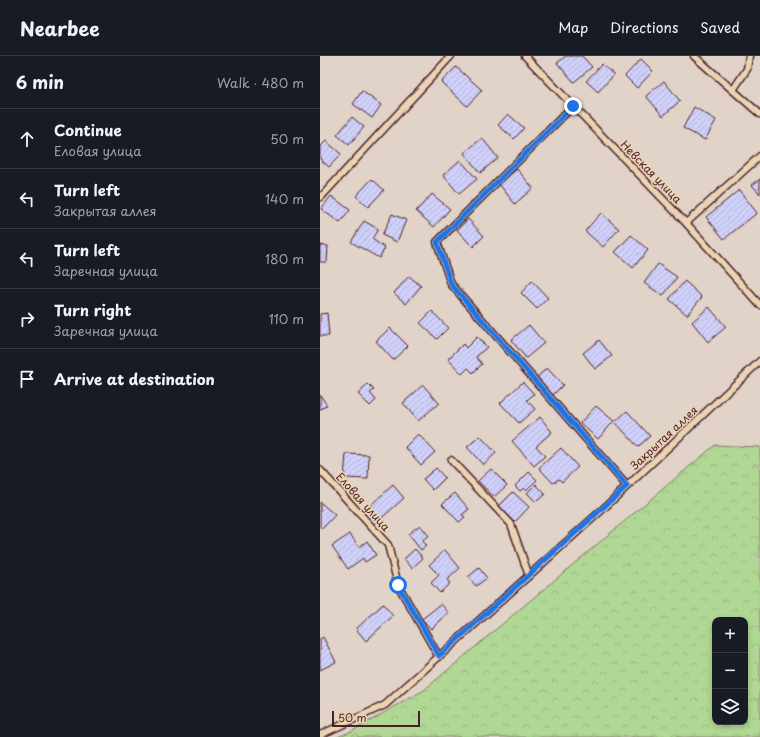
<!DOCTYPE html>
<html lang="en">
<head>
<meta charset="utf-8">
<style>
	:root { --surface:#171b24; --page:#242831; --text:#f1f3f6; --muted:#9ea1a6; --line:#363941 }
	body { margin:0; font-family:"Playpen Sans",sans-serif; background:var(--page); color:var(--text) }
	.controls { position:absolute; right:12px; bottom:12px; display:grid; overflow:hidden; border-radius:8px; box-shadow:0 2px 6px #0003 }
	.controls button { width:36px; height:36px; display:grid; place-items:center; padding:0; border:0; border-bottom:1px solid var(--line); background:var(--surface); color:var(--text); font:20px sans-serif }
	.scale { position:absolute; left:12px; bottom:10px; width:88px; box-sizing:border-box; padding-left:4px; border:2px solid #4a1f2b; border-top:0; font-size:11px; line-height:14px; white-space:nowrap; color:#4a1f2b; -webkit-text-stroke:3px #e9d4b3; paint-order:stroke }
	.stop { position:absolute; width:12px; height:12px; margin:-9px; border:3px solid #1a73e8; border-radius:50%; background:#fff }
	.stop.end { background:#1a73e8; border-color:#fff; box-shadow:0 1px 4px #0008 }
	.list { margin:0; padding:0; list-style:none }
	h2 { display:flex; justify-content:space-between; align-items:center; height:52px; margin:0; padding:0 16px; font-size:17px }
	h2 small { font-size:13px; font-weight:400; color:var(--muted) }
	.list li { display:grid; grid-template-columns:26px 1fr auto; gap:12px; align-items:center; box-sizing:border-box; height:60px; padding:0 16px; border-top:1px solid var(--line) }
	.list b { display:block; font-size:15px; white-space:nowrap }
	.list p { margin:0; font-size:13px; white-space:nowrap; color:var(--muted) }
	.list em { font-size:13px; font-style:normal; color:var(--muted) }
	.icon { flex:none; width:22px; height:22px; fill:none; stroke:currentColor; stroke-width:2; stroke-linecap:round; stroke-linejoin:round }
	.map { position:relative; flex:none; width:440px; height:681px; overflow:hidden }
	header { display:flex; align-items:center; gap:24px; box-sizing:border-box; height:56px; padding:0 20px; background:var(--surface); border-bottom:1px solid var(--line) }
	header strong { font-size:19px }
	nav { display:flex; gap:22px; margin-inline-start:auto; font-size:14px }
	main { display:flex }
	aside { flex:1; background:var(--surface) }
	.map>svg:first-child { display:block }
	.forest { fill:url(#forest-crowns); stroke:#7d7c60; fill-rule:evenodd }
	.building { fill:url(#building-hatch); stroke:#4a1f2b }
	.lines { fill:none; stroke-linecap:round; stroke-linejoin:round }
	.lane-casing { stroke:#4a1f2b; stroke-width:9 }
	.lane { stroke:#e9d4b3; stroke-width:6 }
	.route { stroke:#1a73e8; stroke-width:5 }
	.labels { text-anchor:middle; stroke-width:3; stroke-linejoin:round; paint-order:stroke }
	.street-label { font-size:11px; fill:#4a1f2b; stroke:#e9d4b3 }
</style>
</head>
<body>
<header>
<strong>Nearbee</strong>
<nav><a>Map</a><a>Directions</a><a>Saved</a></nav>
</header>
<main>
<aside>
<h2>6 min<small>Walk · 480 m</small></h2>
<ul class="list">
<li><svg class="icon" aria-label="ahead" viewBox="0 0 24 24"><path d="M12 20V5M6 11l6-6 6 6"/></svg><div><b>Continue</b><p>Еловая улица</p></div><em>50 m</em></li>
<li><svg class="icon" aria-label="left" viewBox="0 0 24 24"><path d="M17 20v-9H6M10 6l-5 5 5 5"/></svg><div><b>Turn left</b><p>Закрытая аллея</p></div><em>140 m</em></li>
<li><svg class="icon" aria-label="left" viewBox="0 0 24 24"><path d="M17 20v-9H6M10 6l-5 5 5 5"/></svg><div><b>Turn left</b><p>Заречная улица</p></div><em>180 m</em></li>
<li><svg class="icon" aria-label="right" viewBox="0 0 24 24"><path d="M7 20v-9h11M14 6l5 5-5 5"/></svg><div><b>Turn right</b><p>Заречная улица</p></div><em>110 m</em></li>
<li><svg class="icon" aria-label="arrive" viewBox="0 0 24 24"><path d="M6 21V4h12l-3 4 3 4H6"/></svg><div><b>Arrive at destination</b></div></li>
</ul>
</aside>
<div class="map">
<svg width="440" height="681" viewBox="0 0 440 681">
	<defs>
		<pattern id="forest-crowns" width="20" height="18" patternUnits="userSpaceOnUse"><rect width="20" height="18" fill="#b0d894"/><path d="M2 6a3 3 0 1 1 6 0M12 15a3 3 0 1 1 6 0" fill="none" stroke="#99b980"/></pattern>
		<pattern id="building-hatch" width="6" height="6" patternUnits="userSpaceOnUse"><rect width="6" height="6" fill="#cfd1fa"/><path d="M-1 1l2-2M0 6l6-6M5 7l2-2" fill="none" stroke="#b3b3d6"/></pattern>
	</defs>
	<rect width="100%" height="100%" fill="#e1d3c8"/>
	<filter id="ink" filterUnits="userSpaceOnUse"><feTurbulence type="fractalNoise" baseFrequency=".025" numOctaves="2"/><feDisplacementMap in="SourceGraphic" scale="8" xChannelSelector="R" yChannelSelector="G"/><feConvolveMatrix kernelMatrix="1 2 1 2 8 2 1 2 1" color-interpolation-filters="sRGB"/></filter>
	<g filter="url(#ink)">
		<path class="forest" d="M395,389L440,391V681H17L32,675L104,634ZM395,564H425V666H395Z"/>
		<path class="building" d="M246,0H262L272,11L254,26L237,7Z
			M321,3L333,15L317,32L305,20Z
			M282,8L294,19L278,36L266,25Z
			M136,11L162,34L147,50L121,26Z
			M344,25L360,45L343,60L326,40Z
			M42,35L61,49L52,62L33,48Z
			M374,51L396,64L385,84L363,72Z
			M188,58L204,72L194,83L178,69Z
			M32,61L44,71L29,89L17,79Z
			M162,82L178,102L160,117L144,97Z
			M6,85L21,98L9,111L0,103V91Z
			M140,104L157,123L139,138L123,119Z
			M197,113L213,132L195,148L179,128Z
			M52,123L64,134L48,151L36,140Z
			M440,123V138L432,129Z
			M419,134L437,157L404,183L386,161Z
			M112,138L130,153L114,171L96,155Z
			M11,140L30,154L20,167L1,153Z
			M281,157L299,173L283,191L265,175Z
			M72,158L86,164L77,186L62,179Z
			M148,163L164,180L153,191L137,174Z
			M44,165L58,173L52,183L65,192L59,202L31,186Z
			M311,179L328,194L313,212L295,196Z
			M0,189L8,190L7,206H0Z
			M338,208L357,221L343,240L324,227Z
			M89,220L101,230L86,248L74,237Z
			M212,225L228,242L217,253L201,237Z
			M365,225L382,241L367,259L349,243Z
			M389,251L406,271L388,286L372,266Z
			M112,255L128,272L117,283L100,267Z
			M7,257L9,280H0V258Z
			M209,269L224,287L206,302L191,284Z
			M70,272L88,290L73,304L56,285Z
			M157,281L167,291L156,301L162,308L153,317L148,312L142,318L128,303L143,288L146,292Z
			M279,284L292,300L275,313L263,297Z
			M227,312L243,329L232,340L215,323Z
			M203,326L214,338L207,344L215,353L199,367L180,347Z
			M48,328L54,334L50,337L56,344L50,350L38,338Z
			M103,329L119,347L98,365L83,347Z
			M0,339L7,349L0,354Z
			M276,350L294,365L278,383L260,367Z
			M307,355L330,380L318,391L295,366Z
			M220,361L232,376L216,390L225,400L214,410L192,385Z
			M98,378L115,396L101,409L85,391Z
			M160,380L176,397L163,409L147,391Z
			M241,392L258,411L242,426L239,423L233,427L219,412Z
			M26,398L49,399L48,423L24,422Z
			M116,412L125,422L113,434L103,423Z
			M171,413L187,429L174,441L158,425Z
			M209,416L217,424L206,434L204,432L200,435L195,430Z
			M216,428L225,438L216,446L207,437Z
			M73,429L84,442L54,469L43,456Z
			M193,436L209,451L195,466L179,450Z
			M135,437L149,453L142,459L145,461L139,466L122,448Z
			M0,446L15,459L2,473L0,471Z
			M100,469L109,480L102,485L106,490L101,494L88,478Z
			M30,478L39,491L47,485L56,499L45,506L43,502L28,513L12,490Z
			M95,493L103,502L92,512L84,503Z
			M125,494L140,512L127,524L130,527L120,537L111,527L119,519L109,509Z
			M159,512L167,522L156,530L148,521Z
			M63,548L73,560L46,585L36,573Z
			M121,548L129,557L111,573L102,563Z
			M3,581L16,606L0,614V583Z"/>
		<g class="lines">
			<defs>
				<path id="lane" d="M205,0L366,167L440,249
					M374,0L440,58
					M413,34L427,13L429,0
					M253,50L117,186L131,228L307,430
					M1,141L131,0
					M366,167L440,100
					M131,404L191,468L209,520
					M0,414L68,489L78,529L119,601
					M0,679L65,649L283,453L440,305"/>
			</defs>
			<use href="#lane" class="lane-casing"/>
			<use href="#lane" class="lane"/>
		</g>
	</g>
	<g class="lines" filter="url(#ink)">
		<path class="route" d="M78,529L119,600L307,430L131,228L117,186L253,50"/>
	</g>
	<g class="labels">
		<g class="street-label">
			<text transform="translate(331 116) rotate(46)" y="4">Невская улица</text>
			<text transform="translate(344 382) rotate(-43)" y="4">Закрытая аллея</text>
			<text transform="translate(43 446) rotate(48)" y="4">Еловая улица</text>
		</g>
	</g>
</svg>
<div class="controls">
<button>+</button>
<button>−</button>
<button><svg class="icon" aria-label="layers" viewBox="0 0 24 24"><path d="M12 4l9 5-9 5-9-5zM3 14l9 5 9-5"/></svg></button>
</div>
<div class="scale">50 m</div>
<div class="stop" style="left:78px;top:529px"></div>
<div class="stop end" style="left:253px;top:50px"></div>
</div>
</main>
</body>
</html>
